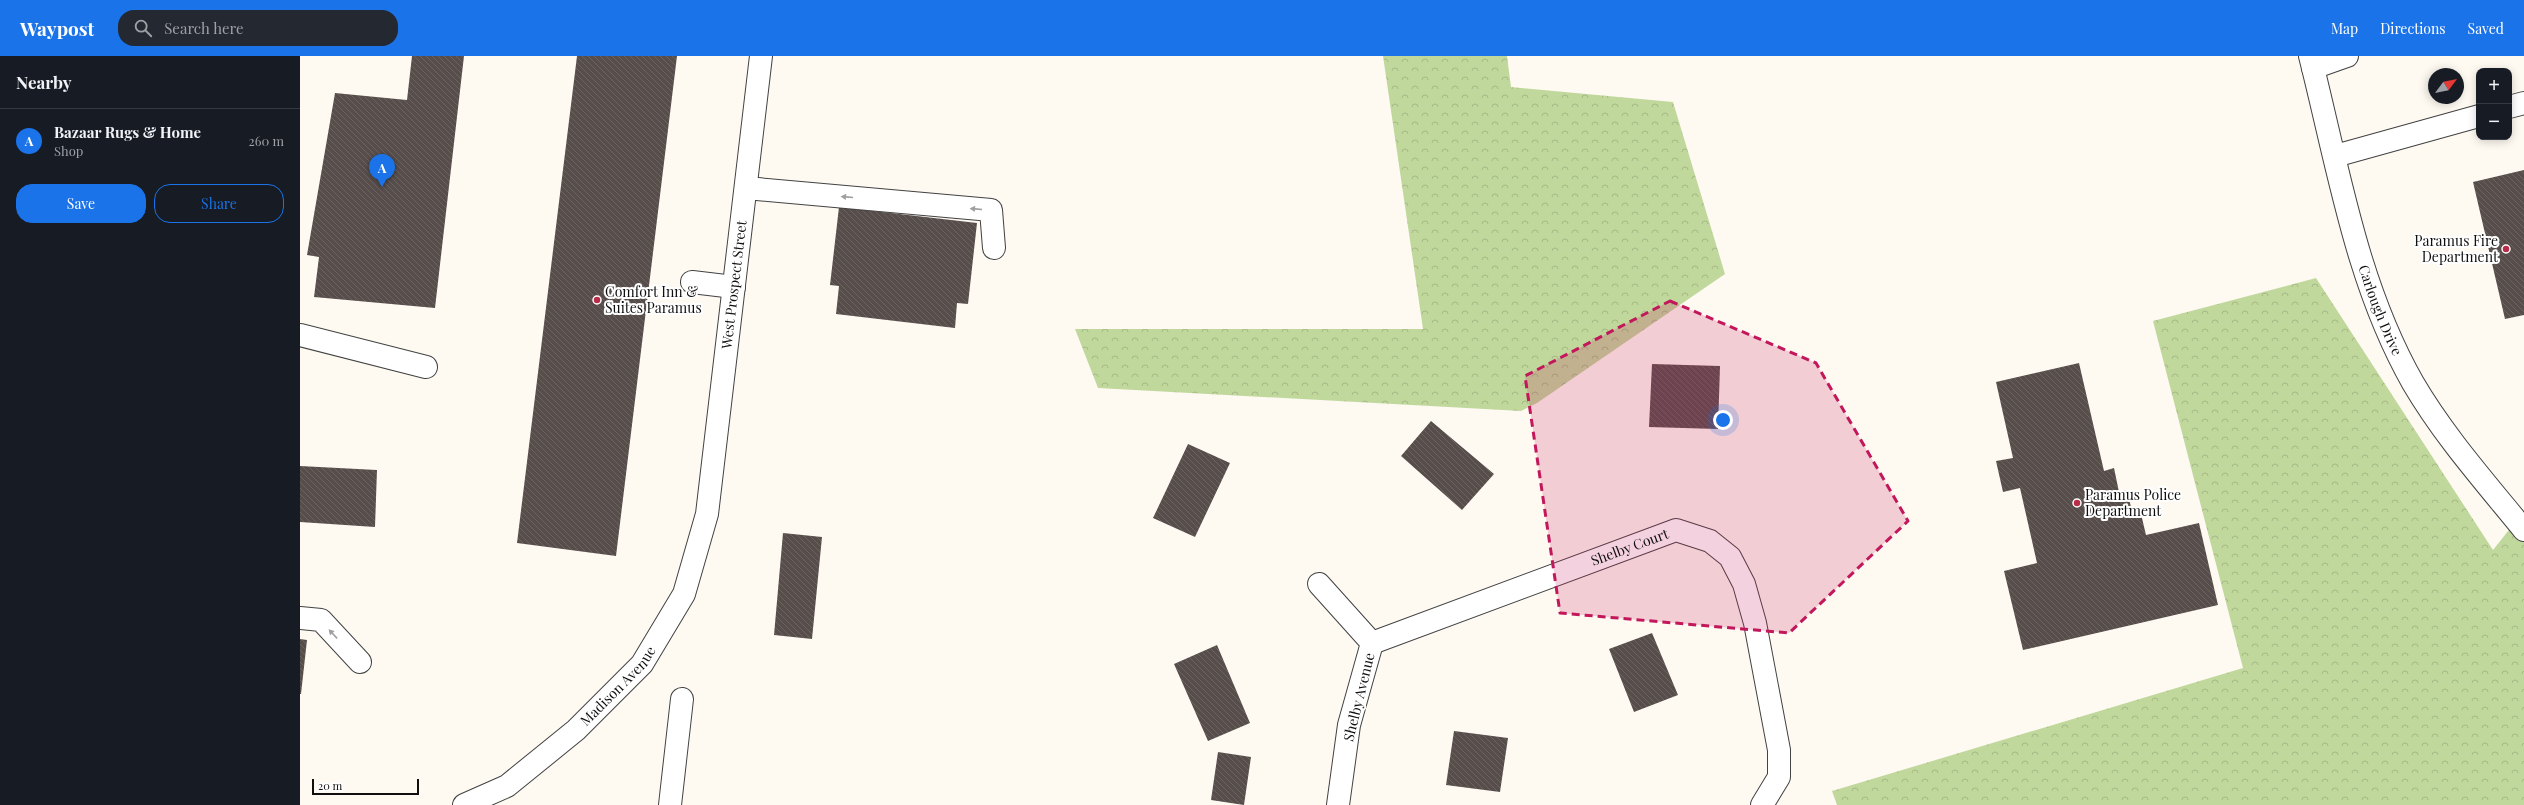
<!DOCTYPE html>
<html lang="en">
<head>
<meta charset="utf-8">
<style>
	:root { --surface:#171b24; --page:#242831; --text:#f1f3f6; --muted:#9ea1a6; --line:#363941; --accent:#1a73e8 }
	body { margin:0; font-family:"Playfair Display",serif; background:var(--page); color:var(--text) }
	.controls { position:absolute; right:12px; top:12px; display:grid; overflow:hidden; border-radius:8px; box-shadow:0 2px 10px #0003 }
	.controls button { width:36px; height:36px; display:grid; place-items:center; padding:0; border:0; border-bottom:1px solid var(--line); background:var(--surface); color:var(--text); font:20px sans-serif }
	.compass { position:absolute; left:2128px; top:12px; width:36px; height:36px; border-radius:50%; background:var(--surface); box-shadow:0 2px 10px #0003; rotate:58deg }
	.scale { position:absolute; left:12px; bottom:10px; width:107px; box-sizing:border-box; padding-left:4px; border:2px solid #0f0f0f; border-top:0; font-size:11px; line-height:14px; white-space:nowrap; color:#0f0f0f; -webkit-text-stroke:3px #fff; paint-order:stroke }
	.you { position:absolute; left:1423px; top:364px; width:14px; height:14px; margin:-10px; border:3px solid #fff; border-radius:50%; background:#1a73e8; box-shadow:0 0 0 6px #1a73e833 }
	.badge { display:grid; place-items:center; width:26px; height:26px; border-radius:50%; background:var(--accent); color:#fff; font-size:13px; font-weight:700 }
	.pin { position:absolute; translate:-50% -33px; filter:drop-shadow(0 1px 2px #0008) }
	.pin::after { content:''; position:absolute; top:21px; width:14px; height:12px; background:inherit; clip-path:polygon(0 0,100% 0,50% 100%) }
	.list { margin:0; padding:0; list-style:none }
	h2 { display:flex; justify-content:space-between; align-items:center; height:52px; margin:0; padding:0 16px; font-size:17px }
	h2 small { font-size:13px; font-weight:400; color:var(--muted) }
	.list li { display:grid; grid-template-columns:26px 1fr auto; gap:12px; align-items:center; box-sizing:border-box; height:64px; padding:0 16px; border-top:1px solid var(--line) }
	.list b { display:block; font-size:15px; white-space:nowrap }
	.list p { margin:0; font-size:13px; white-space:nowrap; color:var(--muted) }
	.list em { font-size:13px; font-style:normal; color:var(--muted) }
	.actions { display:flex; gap:8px; padding:12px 16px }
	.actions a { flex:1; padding:9px 0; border:1px solid var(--accent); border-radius:16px; text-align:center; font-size:14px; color:var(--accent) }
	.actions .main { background:var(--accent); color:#fff }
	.icon { flex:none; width:22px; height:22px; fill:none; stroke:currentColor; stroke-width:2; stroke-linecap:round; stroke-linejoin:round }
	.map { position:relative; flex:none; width:2224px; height:749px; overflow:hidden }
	header { display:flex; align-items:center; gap:24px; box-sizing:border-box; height:56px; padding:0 20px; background:var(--accent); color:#fff }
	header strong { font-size:19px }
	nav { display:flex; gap:22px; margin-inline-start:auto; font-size:14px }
	.search { width:280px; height:36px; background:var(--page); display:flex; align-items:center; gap:10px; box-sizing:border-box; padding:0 14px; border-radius:16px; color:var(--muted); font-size:15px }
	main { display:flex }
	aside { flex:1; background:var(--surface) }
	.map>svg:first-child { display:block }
	.forest { fill:url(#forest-crowns) }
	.building { fill:url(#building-back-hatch) }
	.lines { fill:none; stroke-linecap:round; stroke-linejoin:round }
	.minor-casing { stroke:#424242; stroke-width:24 }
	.minor { stroke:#fff; stroke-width:22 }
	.oneway { fill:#9f9f9f }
	.marked { fill:#c2185b; fill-opacity:0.2; stroke:#c2185b; stroke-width:3; stroke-dasharray:8 5; stroke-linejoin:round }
	.poi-dot { fill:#b92d4b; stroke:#fff; stroke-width:1.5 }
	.labels { text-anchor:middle; stroke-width:4; stroke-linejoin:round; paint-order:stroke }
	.poi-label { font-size:14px; fill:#0f0f0f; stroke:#fff; text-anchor:start }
	.street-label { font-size:14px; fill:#0f0f0f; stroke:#fff }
</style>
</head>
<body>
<header>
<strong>Waypost</strong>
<div class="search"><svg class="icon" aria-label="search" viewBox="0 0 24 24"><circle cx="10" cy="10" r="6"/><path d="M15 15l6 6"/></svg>Search here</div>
<nav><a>Map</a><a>Directions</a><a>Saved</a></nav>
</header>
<main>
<aside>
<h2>Nearby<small></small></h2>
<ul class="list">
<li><span class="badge">A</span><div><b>Bazaar Rugs &amp; Home</b><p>Shop</p></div><em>260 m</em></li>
</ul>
<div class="actions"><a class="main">Save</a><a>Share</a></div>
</aside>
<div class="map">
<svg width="2224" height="749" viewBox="0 0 2224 749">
	<defs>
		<pattern id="forest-crowns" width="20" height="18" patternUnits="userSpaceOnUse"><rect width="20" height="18" fill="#c1d89d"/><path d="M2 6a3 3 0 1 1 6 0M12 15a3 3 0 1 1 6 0" fill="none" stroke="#a5b886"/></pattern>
		<pattern id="building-back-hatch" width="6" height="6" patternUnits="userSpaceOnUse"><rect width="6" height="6" fill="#574e4c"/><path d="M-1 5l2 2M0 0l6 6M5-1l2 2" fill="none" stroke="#6a6361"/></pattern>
	</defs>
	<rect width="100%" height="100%" fill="#fefaf2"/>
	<path class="forest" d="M1083,0H1207L1211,31L1373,46L1425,218L1237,347L1221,355L798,332L775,273H1123Z
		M2016,222L2193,494L2224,455V749H1537L1532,735L1943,612L1853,265Z"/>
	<path class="building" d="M112,0H164L135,252L14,241L19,201L7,199L35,37L107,44Z
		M277,0H377L316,500L217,487Z
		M2224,114V259L2205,263L2173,126Z
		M539,151L677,167L668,248L657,247L655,272L536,258L539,230L530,229Z
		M1779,307L1804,415L1814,412L1819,436L1827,434L1833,460L1841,458L1846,479L1899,467L1918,549L1723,594L1704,515L1737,507L1720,432L1703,436L1696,405L1713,402L1696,326Z
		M1352,308L1420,310L1418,373L1349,371Z
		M1131,365L1194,418L1162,454L1101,400Z
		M888,388L930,407L895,481L853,462Z
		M0,410L77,414L75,471L0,466Z
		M483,477L522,481L512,583L474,579Z
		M1352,577L1378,639L1334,656L1309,593Z
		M0,583L7,584L1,638H0Z
		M917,589L950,667L908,685L874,608Z
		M1154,675L1208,682L1200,736L1146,729Z
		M918,696L951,701L944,749L911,744Z"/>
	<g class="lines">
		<defs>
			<g id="minor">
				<path id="s1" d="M2010,0C2038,110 2056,227 2113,327C2144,380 2185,426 2224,474"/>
				<path d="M2013,12L2047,0"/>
				<path d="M2209,51L2224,47"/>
				<path d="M2035,100L2179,60"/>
				<path d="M446,132L691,154L694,192"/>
				<path d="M392,226L434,231"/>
				<path d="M0,279L126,311"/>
				<path d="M1019,528L1072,587L1049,669L1038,749"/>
				<path d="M0,562L21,564L60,606"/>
				<path id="s2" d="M1072,587L1376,474L1410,485L1430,501L1444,528L1455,567L1479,694V721L1462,749"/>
				<path id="s3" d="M164,749L207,730L276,674L342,608L384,538L407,458L461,0"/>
				<path d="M370,749L382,643"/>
			</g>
		</defs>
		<use href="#minor" class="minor-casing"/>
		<use href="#minor" class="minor"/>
	</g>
	<defs><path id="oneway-solid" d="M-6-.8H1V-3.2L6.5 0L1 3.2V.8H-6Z"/></defs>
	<g class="oneway">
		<use href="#oneway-solid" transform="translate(547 141) rotate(-175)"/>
		<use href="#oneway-solid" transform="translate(676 153) rotate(-175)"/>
		<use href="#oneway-solid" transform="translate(33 578) rotate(-133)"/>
	</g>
	<path class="marked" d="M1370,245L1516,307L1608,465L1489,577L1260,557L1225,320Z"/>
	<g class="poi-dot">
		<circle cx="2206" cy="193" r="4"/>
		<circle cx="297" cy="244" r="4"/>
		<circle cx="1777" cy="447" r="4"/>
	</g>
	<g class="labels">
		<g class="poi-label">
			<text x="2198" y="190" text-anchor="end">Paramus Fire<tspan x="2198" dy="16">Department</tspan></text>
			<text x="305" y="241">Comfort Inn &amp;<tspan x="305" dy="16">Suites Paramus</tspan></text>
			<text x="1785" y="444">Paramus Police<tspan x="1785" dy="16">Department</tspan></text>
		</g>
		<g class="street-label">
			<text dy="5" stroke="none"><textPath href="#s3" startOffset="625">West Prospect Street</textPath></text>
			<text dy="5" stroke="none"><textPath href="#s1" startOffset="264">Carlough Drive</textPath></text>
			<text dy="5" stroke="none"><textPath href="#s2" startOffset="275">Shelby Court</textPath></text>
			<text dy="5" stroke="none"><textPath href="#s3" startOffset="197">Madison Avenue</textPath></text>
			<text transform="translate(1059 641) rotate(-76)" y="5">Shelby Avenue</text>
		</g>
	</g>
</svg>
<div class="controls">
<button>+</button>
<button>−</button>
</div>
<svg class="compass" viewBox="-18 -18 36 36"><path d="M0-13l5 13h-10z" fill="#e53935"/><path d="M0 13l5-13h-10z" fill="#9ea1a6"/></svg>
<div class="scale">20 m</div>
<div class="you"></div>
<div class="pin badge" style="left:82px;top:131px">A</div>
</div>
</main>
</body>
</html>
